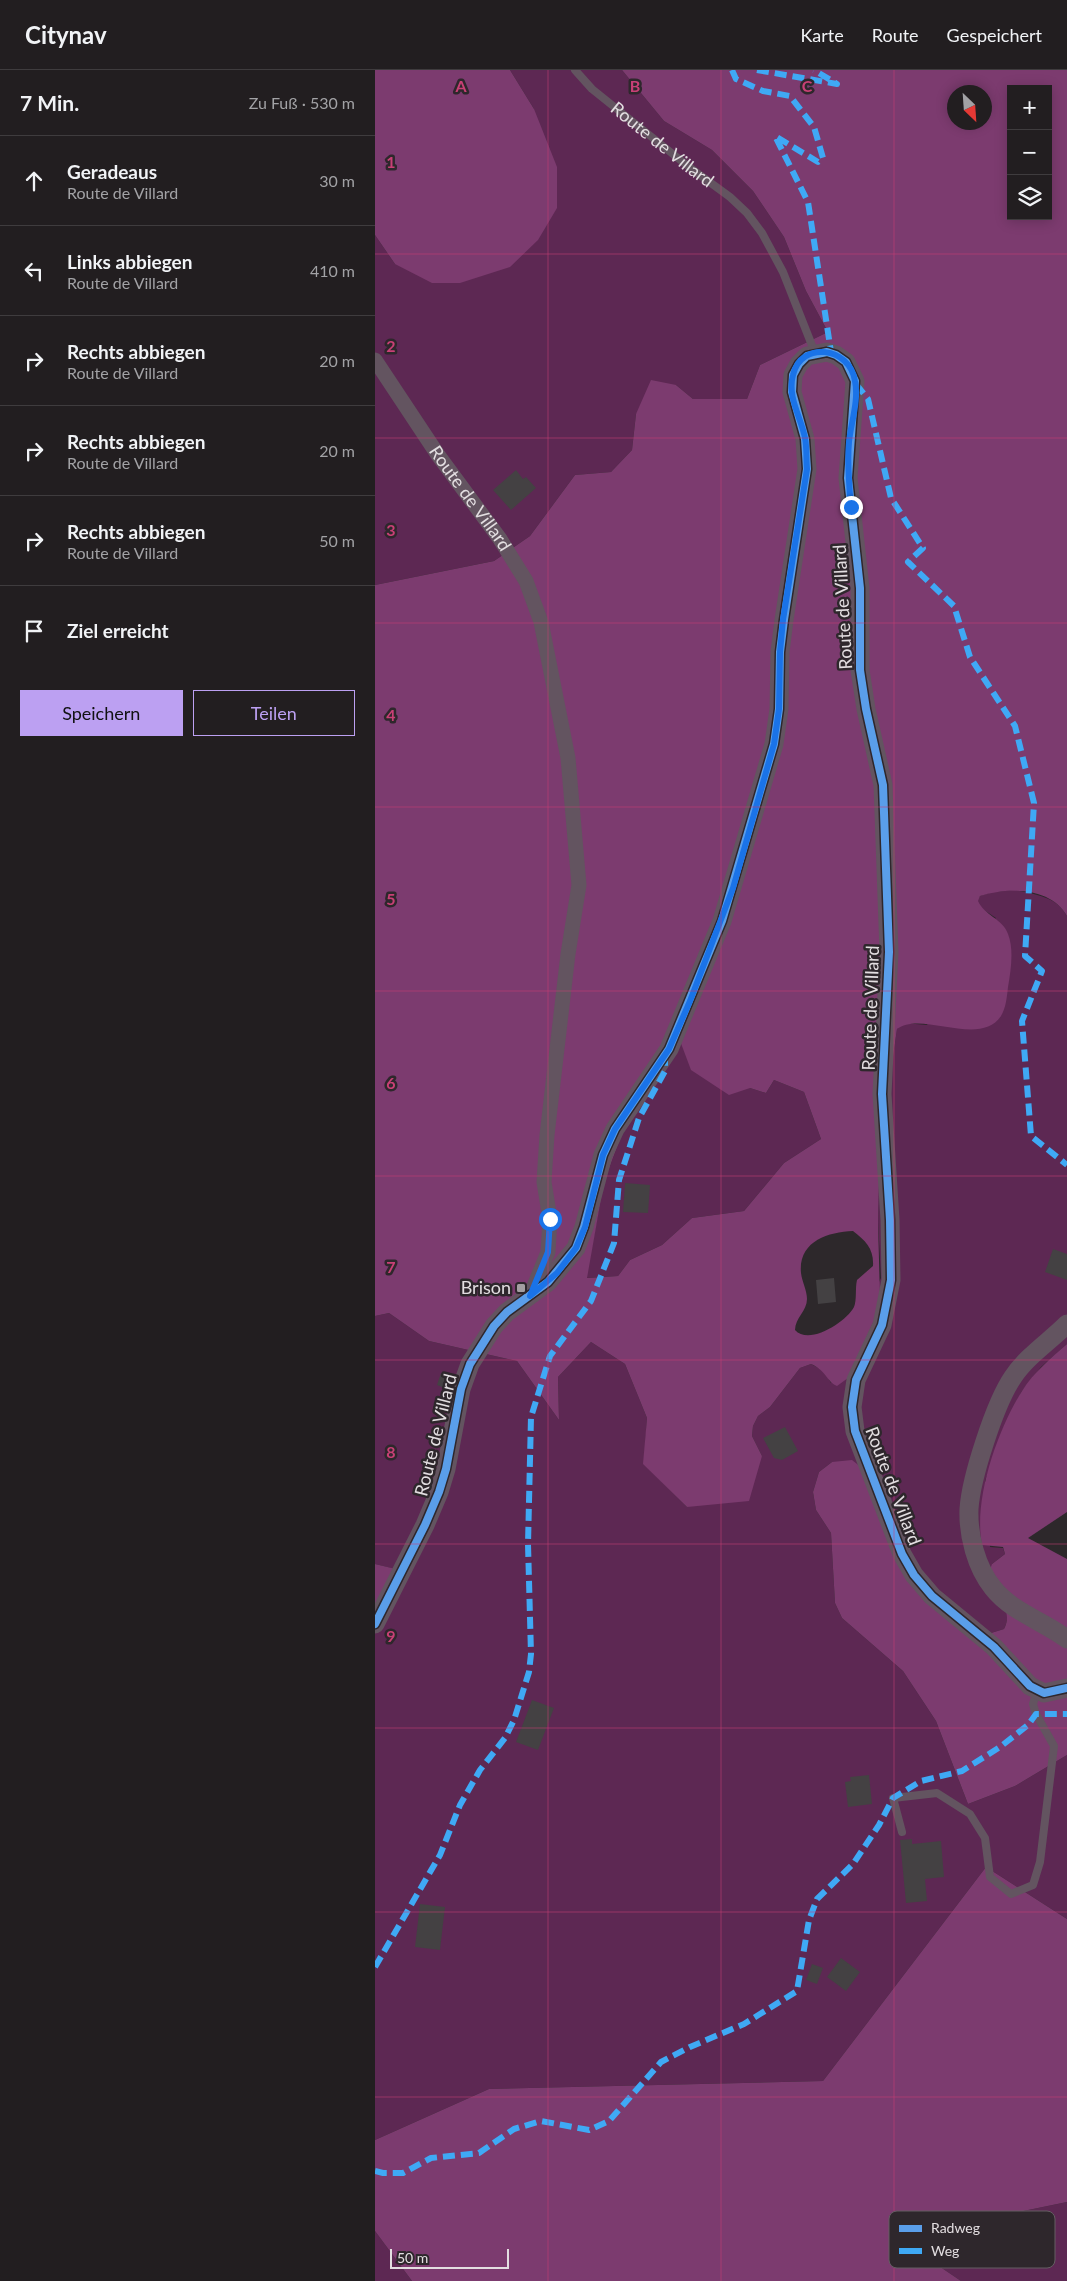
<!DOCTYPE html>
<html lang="de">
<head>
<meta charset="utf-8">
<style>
	:root { --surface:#221e20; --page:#2e2b2d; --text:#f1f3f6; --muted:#a2a2a5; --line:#3f3c3e; --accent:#bca0f2 }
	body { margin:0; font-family:Lato,sans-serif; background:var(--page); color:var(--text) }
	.controls { position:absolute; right:15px; top:15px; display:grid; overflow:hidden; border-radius:0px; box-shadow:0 2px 12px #0003 }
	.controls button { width:45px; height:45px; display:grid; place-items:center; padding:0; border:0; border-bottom:1px solid var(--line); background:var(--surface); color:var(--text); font:25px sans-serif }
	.compass { position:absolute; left:572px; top:15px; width:45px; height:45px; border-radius:50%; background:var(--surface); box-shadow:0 2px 12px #0003; rotate:155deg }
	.scale { position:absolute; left:15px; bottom:12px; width:119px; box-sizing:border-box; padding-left:5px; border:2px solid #e3dee1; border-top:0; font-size:14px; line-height:18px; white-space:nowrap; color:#e3dee1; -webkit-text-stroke:4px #2e272c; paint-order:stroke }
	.stop { position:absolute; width:15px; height:15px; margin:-11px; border:4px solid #1a73e8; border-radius:50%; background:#fff }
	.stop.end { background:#1a73e8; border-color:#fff; box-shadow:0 1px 5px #0008 }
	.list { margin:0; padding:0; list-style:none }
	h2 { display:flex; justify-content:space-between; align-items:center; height:65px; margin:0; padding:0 20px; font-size:21px }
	h2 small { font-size:16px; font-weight:400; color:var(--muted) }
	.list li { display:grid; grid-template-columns:32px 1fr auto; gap:15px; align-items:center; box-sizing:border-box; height:90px; padding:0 20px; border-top:1px solid var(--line) }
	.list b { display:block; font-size:19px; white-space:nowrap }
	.list p { margin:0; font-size:16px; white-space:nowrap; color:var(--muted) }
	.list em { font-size:16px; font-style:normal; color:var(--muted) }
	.actions { display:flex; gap:10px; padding:15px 20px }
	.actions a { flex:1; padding:11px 0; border:1px solid var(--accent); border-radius:0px; text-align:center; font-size:18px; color:var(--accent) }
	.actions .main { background:var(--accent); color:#111 }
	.icon { flex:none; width:28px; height:28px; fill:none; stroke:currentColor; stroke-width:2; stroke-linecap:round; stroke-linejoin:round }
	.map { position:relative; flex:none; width:692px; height:2211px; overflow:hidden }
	header { display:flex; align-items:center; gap:30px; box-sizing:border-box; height:70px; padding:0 25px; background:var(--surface); border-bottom:1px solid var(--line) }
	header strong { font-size:24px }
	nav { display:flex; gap:28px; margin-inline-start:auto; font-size:18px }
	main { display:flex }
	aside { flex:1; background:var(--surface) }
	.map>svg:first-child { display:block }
	.green { fill:#5d2853 }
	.forest { fill:#7c3b6f; fill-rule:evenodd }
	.building { fill:#444143 }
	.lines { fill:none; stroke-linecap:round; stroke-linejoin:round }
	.service { stroke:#635460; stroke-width:8 }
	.minor { stroke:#635460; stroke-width:15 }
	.tertiary { stroke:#635460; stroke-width:19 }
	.quiet { stroke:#3fa9f5; stroke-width:6; stroke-dasharray:12 6; stroke-linecap:butt }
	.cycleway-casing { stroke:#2e272c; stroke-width:11 }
	.cycleway { stroke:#5a9eea; stroke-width:8 }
	.route { stroke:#1a73e8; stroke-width:6 }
	.grid { fill:none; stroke:#c94076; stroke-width:1; stroke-opacity:0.55 }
	.poi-dot { fill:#a39ea1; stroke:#2e272c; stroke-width:2 }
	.labels { text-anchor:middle; stroke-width:5; stroke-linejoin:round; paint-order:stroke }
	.street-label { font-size:18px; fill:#e3dee1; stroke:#2e272c }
	.poi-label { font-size:18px; fill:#e3dee1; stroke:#2e272c; text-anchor:end }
	.key { fill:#2e272c; stroke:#645e62; stroke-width:1 }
	.key-label { font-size:14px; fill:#e3dee1 }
	.grid-label { font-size:16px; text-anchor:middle; font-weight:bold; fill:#c94076; stroke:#2e272c; stroke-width:5; stroke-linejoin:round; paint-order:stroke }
</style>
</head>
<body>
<header>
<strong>Citynav</strong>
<nav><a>Karte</a><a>Route</a><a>Gespeichert</a></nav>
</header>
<main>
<aside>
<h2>7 Min.<small>Zu Fuß · 530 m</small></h2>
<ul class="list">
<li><svg class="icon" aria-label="ahead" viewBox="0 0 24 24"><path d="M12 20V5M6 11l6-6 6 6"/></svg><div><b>Geradeaus</b><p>Route de Villard</p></div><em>30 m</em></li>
<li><svg class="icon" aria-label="left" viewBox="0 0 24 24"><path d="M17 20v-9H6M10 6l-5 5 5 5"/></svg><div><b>Links abbiegen</b><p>Route de Villard</p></div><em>410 m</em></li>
<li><svg class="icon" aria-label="right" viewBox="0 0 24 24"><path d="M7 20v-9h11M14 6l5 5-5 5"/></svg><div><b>Rechts abbiegen</b><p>Route de Villard</p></div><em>20 m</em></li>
<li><svg class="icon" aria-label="right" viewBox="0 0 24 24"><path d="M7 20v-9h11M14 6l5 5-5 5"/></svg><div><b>Rechts abbiegen</b><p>Route de Villard</p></div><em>20 m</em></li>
<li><svg class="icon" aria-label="right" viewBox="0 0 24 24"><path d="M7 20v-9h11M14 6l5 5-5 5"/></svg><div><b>Rechts abbiegen</b><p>Route de Villard</p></div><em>50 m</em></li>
<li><svg class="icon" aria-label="arrive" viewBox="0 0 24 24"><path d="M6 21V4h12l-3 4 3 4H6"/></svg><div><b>Ziel erreicht</b></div></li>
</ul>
<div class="actions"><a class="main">Speichern</a><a>Teilen</a></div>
</aside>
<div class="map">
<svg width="692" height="2211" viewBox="0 0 692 2211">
	<rect width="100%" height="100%" fill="#2d282b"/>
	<path class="green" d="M135,0H247L289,51L337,80L378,121L409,167L431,221L453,262L385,295L372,329H318L301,315L261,344L257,380L236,402L200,405L155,466L119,491L0,515V165L20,194L159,39Z
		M641,820C661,825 681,826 692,846V1274L666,1297L647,1321L628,1359L610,1411L615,1477L628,1478L630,1484L617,1494C624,1514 639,1540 629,1559L616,1563L555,1517L457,1392L444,1402L438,1422L441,1440L456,1463L460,1533L467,1548L528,1601L561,1651L593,1734L640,1716L692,1685V1849L611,1797L448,2011L114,2019L0,2070V1551L24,1500L0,1494V1246L14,1243L54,1271L142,1291L184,1350L183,1307L216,1272L250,1294L272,1348L269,1394L312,1437L387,1386L377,1366L378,1356L383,1346L395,1337L425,1298L436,1294L449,1301L456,1313L506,1208L503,1152L505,1078L522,959L529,953L552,955L621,848L606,838L602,831L605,826L617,822Z
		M304,967L375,1018L391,1023L399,1010L429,1022L446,1069L409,1093L369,1141L317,1148L287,1175L255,1190L243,1206L211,1208L229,1112L251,1053Z
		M692,2132V2211H586L558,2192L557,2160Z
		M0,2161L37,2211H0Z"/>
	<path class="forest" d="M0,0H135L159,39L182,97V138L163,170L135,197L85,213H57L20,194L0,165Z
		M247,0H692V846C676,817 633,817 605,826L603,831C609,845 628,849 633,864C639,879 636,900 633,917C632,926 631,938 626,946C605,978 546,940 522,959L505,1078L503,1152L505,1227L501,1246L473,1308L462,1316C451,1311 452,1301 436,1294L425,1298L395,1337L383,1346L378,1356L377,1366L387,1386L374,1431L312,1437L268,1394L272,1348L250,1294L216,1272L183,1307L184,1350L142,1291L54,1271L14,1243L0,1246V515L119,491L155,466L200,405L236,402L257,380L261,344L276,310L301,315L318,329H372L385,295L453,262L431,221L409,167L378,121L337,80L289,51ZM636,19H673V146H636ZM580,22H610V52H580ZM304,968L316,1000L354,1025L375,1018L391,1023L399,1010L429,1022L446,1069L409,1093L369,1141L317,1148L287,1175L255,1190L243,1206L212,1208L229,1112L251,1053ZM478,1161C491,1171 499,1179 498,1196L482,1210C480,1218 482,1230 479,1237C471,1252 434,1276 420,1260C420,1248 432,1241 432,1229C432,1220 427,1212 426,1203C423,1172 452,1162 478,1161Z
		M692,1274V1442L653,1468L692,1489V1685L640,1716L593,1734L561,1651L528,1601L467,1548L460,1533L456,1463L441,1440L438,1422L444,1402L457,1392L477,1390L497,1406L511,1438L555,1517L616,1563L629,1559C639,1540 622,1526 611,1511L617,1494L630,1484L628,1477L607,1475C598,1429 623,1359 647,1321C659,1302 676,1288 692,1274Z
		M0,1494L25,1500L0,1551Z
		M611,1797L692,1849V2132L557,2160L558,2192L586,2211H37L0,2161V2070L114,2019L448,2011Z"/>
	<path class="building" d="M141,400L148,409L151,407L161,418L136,440L118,420Z
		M250,1113L275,1115L273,1143L248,1142Z
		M678,1179L692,1184V1210L670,1202Z
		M459,1208L461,1232L443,1234L441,1210Z
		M66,1303L78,1307L74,1320L62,1315Z
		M410,1357L423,1381L407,1390L399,1388L388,1368Z
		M157,1630L179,1638L163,1680L141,1672Z
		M494,1705L497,1734L473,1737L470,1712L476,1711L475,1707Z
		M537,1769V1774L566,1771L569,1807L550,1809L552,1831L531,1833L525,1770Z
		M45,1834L70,1837L65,1880L40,1877Z
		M466,1888L485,1902L471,1921L452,1907Z
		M437,1894L448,1898L442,1914L431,1910Z"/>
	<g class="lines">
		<g class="service">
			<path id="s1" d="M200,0L217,19L314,97L355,127L372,143L387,163L408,202L440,283"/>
			<path d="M527,1762L518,1728L562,1723L595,1744L610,1768L615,1807L636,1824L658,1815L665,1792L679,1676L661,1644L658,1634L662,1621"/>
		</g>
		<path class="minor" id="s2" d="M0,290L63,385L125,469L151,511L166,552L193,688L204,815L193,884L172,1065L169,1112L175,1149L173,1182L155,1226"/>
		<path class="tertiary" d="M692,1254C674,1272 652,1286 638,1307C620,1333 596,1408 594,1439C593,1465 601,1497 618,1518C637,1542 668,1551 692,1569
			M0,1554L50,1455L64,1422L71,1399L86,1319L95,1294L119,1256L132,1242L173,1212L201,1178L209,1157L228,1085L240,1059L294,979L347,851L399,674L404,639L405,582L409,550L432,399L430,369L417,322L418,305L424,294L432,286L452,282L461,285L471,292L480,311L473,408L485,518V600L491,639L508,715L514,882L507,1024L515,1150L516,1210L507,1255L481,1310L477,1337L480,1361L527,1484L539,1505L557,1526L619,1577L655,1616L669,1623L692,1618"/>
		<path class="quiet" d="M357,0L361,9L388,21L415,26L439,57L448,88L443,92L400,66L433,132L456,282
			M382,0L462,14L439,0
			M481,314L493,329L516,428L548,478L533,492L579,536L595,587L640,656L659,733L650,886L667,901L647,951L656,1066L692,1095
			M0,1897L65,1785L85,1735L105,1700L130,1668L139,1650L154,1602L156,1584L153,1474L156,1347L175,1286L216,1231L239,1173L244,1110L264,1048L290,1001V988
			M0,2101L8,2103H28L56,2088L104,2083L139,2059L166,2051L214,2060L234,2051L286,1992L315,1977L369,1954L422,1921L434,1850L442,1829L478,1794L504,1755L518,1728L546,1711L587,1701L625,1677L653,1655L661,1644H692"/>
		<defs>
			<path id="cycleway" d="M0,1554L50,1455L64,1422L71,1399L86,1319L95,1294L119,1256L132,1242L173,1212L201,1178L209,1157L228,1085L240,1059L294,979L347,851L399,674L404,639L405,582L409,550L432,399L430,369L417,322L418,305L424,294L432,286L452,282L461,285L471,292L480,311L473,408L485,518V600L491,639L508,715L514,882L507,1024L515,1150L516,1210L507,1255L481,1310L477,1337L480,1361L527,1484L539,1505L557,1526L619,1577L655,1616L669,1623L692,1618"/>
		</defs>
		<use href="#cycleway" class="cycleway-casing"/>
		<use href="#cycleway" class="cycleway"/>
	</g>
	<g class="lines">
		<path class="route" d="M175,1149L173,1182L155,1226L182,1203L201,1178L210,1157L228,1085L240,1059L294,979L315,931L358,818L399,674L404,639L405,582L408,550L432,399C431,389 432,378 430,368C426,347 412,327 418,305C426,270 475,277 480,311C484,331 476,352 474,372C472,394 474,415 476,437"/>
	</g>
	<path class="grid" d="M173,0V2211M346,0V2211M519,0V2211M0,184H692M0,368H692M0,553H692M0,737H692M0,921H692M0,1106H692M0,1290H692M0,1474H692M0,1658H692M0,1842H692M0,2027H692"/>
	<rect class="poi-dot" x="141" y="1213" width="10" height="10" rx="2.5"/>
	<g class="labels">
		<g class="street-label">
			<text dy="6" stroke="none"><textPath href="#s1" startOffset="115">Route de Villard</textPath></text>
			<text dy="6" stroke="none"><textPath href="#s2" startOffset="168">Route de Villard</textPath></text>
			<text transform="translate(468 537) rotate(-93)" y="6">Route de Villard</text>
			<text transform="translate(496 938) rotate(-88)" y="6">Route de Villard</text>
			<text transform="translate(61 1365) rotate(-76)" y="6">Route de Villard</text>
			<text transform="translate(518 1416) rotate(69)" y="6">Route de Villard</text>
		</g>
		<g class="poi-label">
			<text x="136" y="1224">Brison</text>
		</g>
	</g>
	<rect x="514" y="2141" width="166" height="57" rx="8" class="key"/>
	<rect x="524" y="2155" width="23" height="7" fill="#5a9eea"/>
	<rect x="524" y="2178" width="23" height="6" fill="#3fa9f5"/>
	<g class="key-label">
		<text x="556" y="2163">Radweg</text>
		<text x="556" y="2186">Weg</text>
	</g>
	<g class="grid-label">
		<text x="86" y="22">A</text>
		<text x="260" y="22">B</text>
		<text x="432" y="22">C</text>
		<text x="16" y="98">1</text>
		<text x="16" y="282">2</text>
		<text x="16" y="466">3</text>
		<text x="16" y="651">4</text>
		<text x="16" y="835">5</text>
		<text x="16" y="1019">6</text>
		<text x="16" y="1203">7</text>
		<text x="16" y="1388">8</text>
		<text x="16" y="1572">9</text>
	</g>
</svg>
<div class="controls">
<button>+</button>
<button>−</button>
<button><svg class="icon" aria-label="layers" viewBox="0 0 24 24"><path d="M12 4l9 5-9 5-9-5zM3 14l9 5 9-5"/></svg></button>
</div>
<svg class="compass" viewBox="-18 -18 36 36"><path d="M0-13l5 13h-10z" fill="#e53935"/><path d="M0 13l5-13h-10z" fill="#a2a2a5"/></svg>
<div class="scale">50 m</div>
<div class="stop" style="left:175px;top:1149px"></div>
<div class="stop end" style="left:476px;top:437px"></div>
</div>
</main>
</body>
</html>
